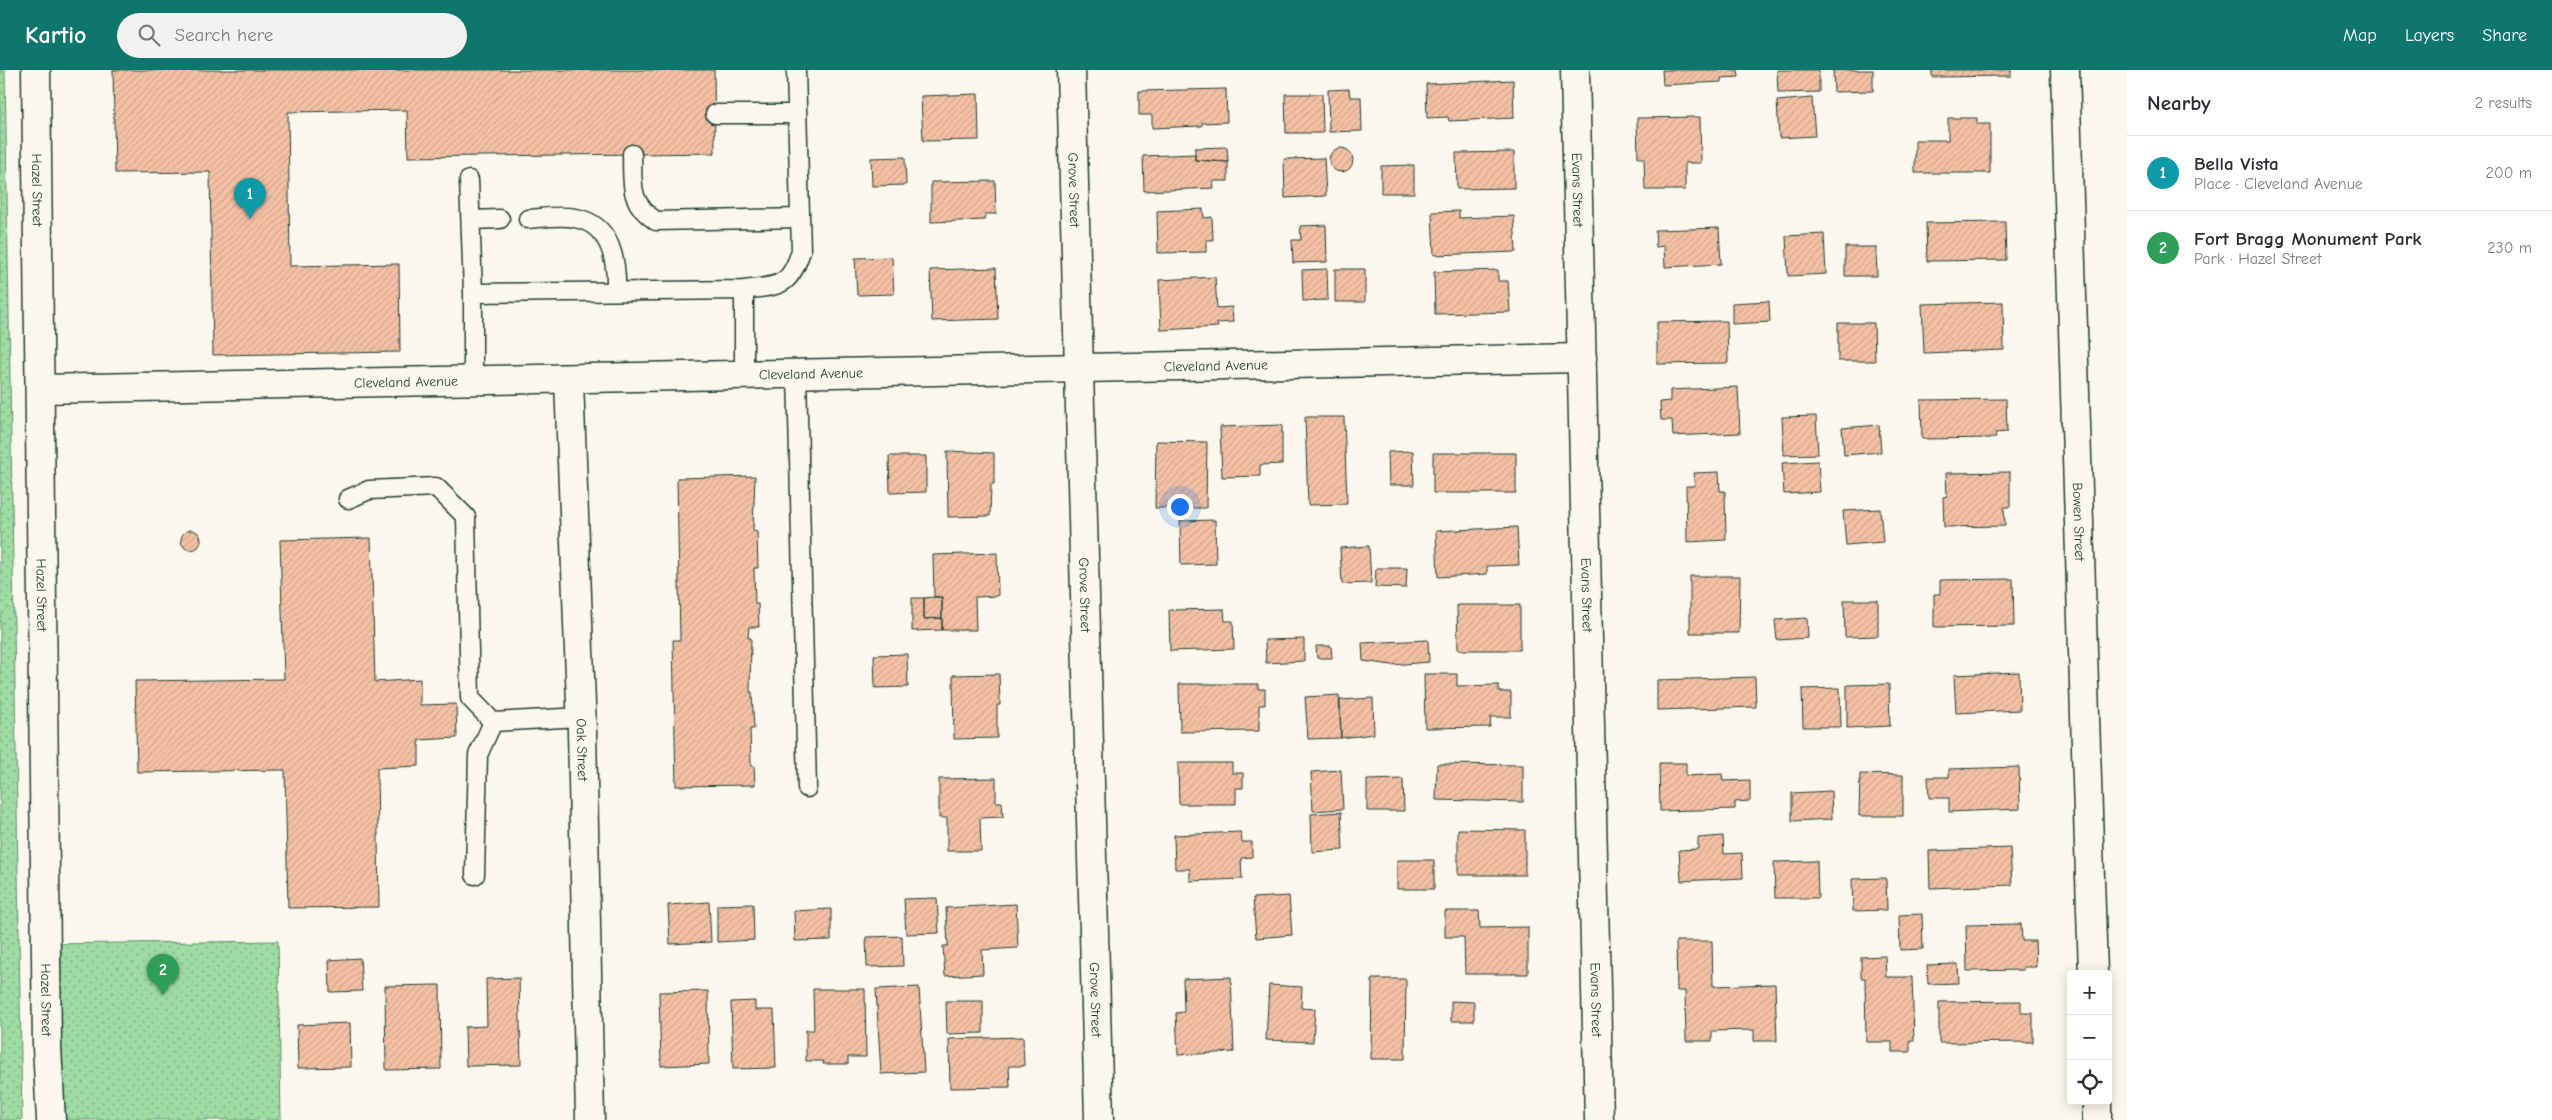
<!DOCTYPE html>
<html lang="en">
<head>
<meta charset="utf-8">
<style>
	:root { --surface:#fff; --page:#f2f2f3; --text:#2b2b33; --muted:#7c7c81; --line:#e1e1e2; --accent:#0f766e }
	body { margin:0; font-family:"Comic Neue",sans-serif; background:var(--page); color:var(--text) }
	.controls { position:absolute; right:15px; bottom:15px; display:grid; overflow:hidden; border-radius:5px; box-shadow:0 2px 12px #0003 }
	.controls button { width:45px; height:45px; display:grid; place-items:center; padding:0; border:0; border-bottom:1px solid var(--line); background:var(--surface); color:var(--text); font:25px sans-serif }
	.you { position:absolute; left:1179px; top:436px; width:18px; height:18px; margin:-12px; border:4px solid #fff; border-radius:50%; background:#1a73e8; box-shadow:0 0 0 8px #1a73e833 }
	.badge { display:grid; place-items:center; width:32px; height:32px; border-radius:50%; background:var(--accent); color:#fff; font-size:16px; font-weight:700 }
	.pin { position:absolute; translate:-50% -41px; filter:drop-shadow(0 1px 2px #0008) }
	.pin::after { content:''; position:absolute; top:26px; width:18px; height:15px; background:inherit; clip-path:polygon(0 0,100% 0,50% 100%) }
	.list { margin:0; padding:0; list-style:none }
	h2 { display:flex; justify-content:space-between; align-items:center; height:65px; margin:0; padding:0 20px; font-size:21px }
	h2 small { font-size:16px; font-weight:400; color:var(--muted) }
	.list li { display:grid; grid-template-columns:32px 1fr auto; gap:15px; align-items:center; box-sizing:border-box; height:75px; padding:0 20px; border-top:1px solid var(--line) }
	.list b { display:block; font-size:19px; white-space:nowrap }
	.list p { margin:0; font-size:16px; white-space:nowrap; color:var(--muted) }
	.list em { font-size:16px; font-style:normal; color:var(--muted) }
	.icon { flex:none; width:28px; height:28px; fill:none; stroke:currentColor; stroke-width:2; stroke-linecap:round; stroke-linejoin:round }
	.map { position:relative; flex:none; width:2127px; height:1050px; overflow:hidden }
	header { display:flex; align-items:center; gap:30px; box-sizing:border-box; height:70px; padding:0 25px; background:var(--accent); color:#fff }
	header strong { font-size:24px }
	nav { display:flex; gap:28px; margin-inline-start:auto; font-size:18px }
	.search { width:350px; height:45px; background:var(--page); display:flex; align-items:center; gap:12px; box-sizing:border-box; padding:0 18px; border-radius:28px; color:var(--muted); font-size:19px }
	main { display:flex }
	aside { flex:1; background:var(--surface) }
	.map>svg:first-child { display:block }
	.park { fill:url(#park-dots); stroke:#5e8c6c }
	.building { fill:url(#building-hatch); stroke:#1f3d34 }
	.lines { fill:none; stroke-linecap:round; stroke-linejoin:round }
	.lane-casing { stroke:#1f3d34; stroke-width:21 }
	.street-casing { stroke:#1f3d34; stroke-width:31 }
	.lane { stroke:#fbf7ec; stroke-width:18 }
	.street { stroke:#fbf7ec; stroke-width:28 }
	.labels { text-anchor:middle; stroke-width:4; stroke-linejoin:round; paint-order:stroke }
	.street-label { font-size:14px; fill:#1f3d34; stroke:#fbf7ec }
</style>
</head>
<body>
<header>
<strong>Kartio</strong>
<div class="search"><svg class="icon" aria-label="search" viewBox="0 0 24 24"><circle cx="10" cy="10" r="6"/><path d="M15 15l6 6"/></svg>Search here</div>
<nav><a>Map</a><a>Layers</a><a>Share</a></nav>
</header>
<main>
<div class="map">
<svg width="2127" height="1050" viewBox="0 0 2127 1050">
	<defs>
		<pattern id="park-dots" width="8" height="8" patternUnits="userSpaceOnUse" patternTransform="scale(1.25)"><rect width="8" height="8" fill="#9edca4"/><path d="M2 2h.1M6 6h.1" fill="none" stroke="#80b486" stroke-width="1.8" stroke-linecap="round"/></pattern>
		<pattern id="building-hatch" width="6" height="6" patternUnits="userSpaceOnUse" patternTransform="scale(1.25)"><rect width="6" height="6" fill="#f4c1a5"/><path d="M-1 1l2-2M0 6l6-6M5 7l2-2" fill="none" stroke="#d1a78f"/></pattern>
	</defs>
	<rect width="100%" height="100%" fill="#fbf7ec"/>
	<filter id="ink" filterUnits="userSpaceOnUse"><feTurbulence type="fractalNoise" baseFrequency=".02" numOctaves="2"/><feDisplacementMap in="SourceGraphic" scale="10" xChannelSelector="R" yChannelSelector="G"/><feConvolveMatrix kernelMatrix="1 2 1 2 8 2 1 2 1" color-interpolation-filters="sRGB"/></filter>
	<g filter="url(#ink)">
		<path class="park" d="M0,0H5L22,1050H0Z
			M278,871L281,1050H51L46,874Z"/>
		<path class="building" d="M113,0H714L715,83L408,87L407,40L288,42L290,196L399,194L400,282L213,285L210,102L115,103Z
			M1662,0H1738L1739,7L1721,8V12L1663,15Z
			M1777,0H1819V22L1778,23Z
			M1833,0H1873V21L1834,22Z
			M1932,0H2011V6L1932,7Z
			M1513,10L1514,48L1449,51L1448,47L1427,48L1426,14Z
			M1226,19L1227,52L1202,53V56L1152,58V45H1139V21Z
			M1349,19L1350,27H1361L1362,61L1329,62L1328,20Z
			M978,24L979,70L923,71L921,26Z
			M1285,24H1322L1323,63H1286Z
			M1812,28L1815,66L1779,68L1777,31Z
			M1700,47L1701,93H1685V120H1645L1644,88H1638L1637,48Z
			M1948,48H1977V54H1990V103H1915V70H1948Z
			M1227,77L1228,92L1195,90V78Z
			M1329 90a12 12 0 1 1 24 0a12 12 0 1 1-24 0Z
			M1514,82V118L1457,119L1456,83Z
			M1195,84V90L1228,92V111H1213L1214,118L1144,121L1143,86Z
			M905,87L906,115L872,116L871,88Z
			M1324,88L1326,126L1285,128L1284,89Z
			M1414,95V123H1381V96Z
			M995,111L996,144H985V150L931,152V112Z
			M1203,139L1204,148L1212,147L1213,170H1206V182L1158,183L1157,141Z
			M1459,141V148L1514,146L1516,182L1434,185L1432,142Z
			M2005,152L2006,190L1927,191L1926,153Z
			M1326,155L1327,192L1293,193L1292,170H1301L1300,156Z
			M1719,158L1721,194L1665,197L1664,176L1656,177L1655,160Z
			M1824,164L1826,204L1788,206L1786,166Z
			M1845,177H1876L1877,206H1845Z
			M892,187L894,224L857,225L855,188Z
			M996,198L998,249L932,251L930,200Z
			M1327,199L1328,230L1303,231L1302,200Z
			M1335,199H1365V232H1335Z
			M1498,200V211H1508L1510,242L1435,244L1434,202Z
			M1215,207L1217,238L1232,237L1233,252L1217,253L1218,257L1161,260L1159,210Z
			M1769,231L1770,252L1732,254V233Z
			M2003,232L2004,280L1924,283L1922,234Z
			M1727,251L1728,293L1657,294V252Z
			M1838,253H1874L1875,291H1838Z
			M1738,317L1740,363L1673,366L1672,350H1661L1660,332L1670,331V320Z
			M2006,329L2007,362L1995,363L1996,368L1922,369L1921,330Z
			M1816,346L1818,384L1784,385L1782,347Z
			M1305,347H1344L1347,434L1308,435Z
			M1282,355V394L1260,395V406L1222,407L1220,357Z
			M1879,355L1881,382L1844,385L1842,358Z
			M1156,371L1207,372L1206,438H1155Z
			M947,381L994,383V414H991L990,446L948,447Z
			M1413,381L1414,415H1389L1388,382Z
			M1433,383H1516V423H1433Z
			M889,386H926V422L890,423Z
			M1818,391L1820,422L1784,424L1782,393Z
			M1719,402L1720,421H1725L1726,470L1687,472L1686,416H1695L1694,403Z
			M2010,402V437H2004L2005,456L1944,457L1943,427L1947,426L1946,403Z
			M755,406L753,461L757,462L758,498H754L755,534H758L759,557H749L748,568H751L750,622H752L754,659H750L751,695L754,696L755,715L676,716L673,570H680L677,408Z
			M1880,439L1883,472L1846,475L1843,441Z
			M1215,450L1216,494L1181,495L1180,451Z
			M1517,457L1519,495L1487,496V504L1438,507L1436,461Z
			M181 470a10 10 0 1 1 20 0a10 10 0 1 1-20 0Z
			M371,468L375,612L420,609V635L456,634L457,668L419,670V696L377,698L379,837L288,838L285,700L137,702L135,611L284,609L280,470Z
			M1369,476L1371,513L1342,514L1340,478Z
			M997,483L998,526L975,527L976,560H942V527H934L933,485Z
			M1376,498H1407L1406,518L1375,517Z
			M1690,506H1740L1739,563H1690Z
			M2013,509L2014,556L1934,557V524H1940V510Z
			M934,527H942V548L924,549V528Z
			M912,528H924V549L942,548V560L912,561Z
			M1844,530H1878V566L1845,567Z
			M1457,535H1520V580H1458Z
			M1224,539L1225,551H1233L1234,579L1170,581L1169,540Z
			M1807,548L1808,568L1777,570L1775,550Z
			M1304,569V591L1266,593L1265,570Z
			M1428,570L1429,592L1392,595L1363,591L1362,573Z
			M1316,576H1331L1332,588H1317Z
			M907,584L908,617L875,618L874,585Z
			M2019,602L2020,640L1956,643L1954,605Z
			M999,604L1000,635H997V668L954,669L953,605Z
			M1424,604H1457V616L1499,615V622H1511V647H1491L1490,657L1425,658Z
			M1755,607L1756,637L1657,640V610Z
			M1179,614H1258V619H1265V635H1259V661L1180,662Z
			M1889,614L1890,656L1847,658V615Z
			M1840,618L1841,657H1803L1802,619Z
			M1339,625L1341,668L1308,669L1305,627Z
			M1373,628L1374,664L1341,668L1340,630Z
			M1178,693H1232V703H1243V718H1236V734H1179Z
			M1659,693H1686V706L1722,704L1723,711L1750,710V731L1735,732V739L1660,741Z
			M1437,694L1523,695V732L1436,730Z
			M2019,697L2020,739L1949,742V728H1929L1928,707H1949V699Z
			M1341,700L1343,739L1313,741L1311,702Z
			M1860,704L1903,705V746H1859Z
			M996,708V732H1002L1003,747L980,748L981,781H947V748H939V709Z
			M1403,709L1404,741H1367V710Z
			M1831,721L1832,749L1792,751V723Z
			M1341,742L1343,780L1312,782L1311,744Z
			M1458,759L1525,760V805H1458Z
			M1241,762L1242,772H1252V787L1241,788L1242,809L1190,811V799H1175L1174,765Z
			M1723,766L1724,784L1742,783L1743,808L1681,811L1679,780L1698,779V768Z
			M2010,778L2012,815L1930,818L1929,781Z
			M1397,790H1434V819H1397Z
			M1817,791L1818,828H1775L1774,792Z
			M1886,808L1887,840L1853,841L1852,809Z
			M1289,826L1292,865L1256,868L1253,828Z
			M937,828L939,863L906,864L904,829Z
			M709,832L711,872L670,874L668,835Z
			M753,834L754,870L717,872V835Z
			M1016,834L1018,878L982,880L983,904L945,906L943,876H948L946,838Z
			M831,839V870L795,871L794,841Z
			M1445,841H1479L1480,858L1528,857V904H1465L1464,867H1445Z
			M1922,844L1923,879L1900,880L1899,845Z
			M2021,854L2022,871H2035L2036,897H2023V900L1967,901L1966,855Z
			M902,866L903,896L867,897L866,867Z
			M1676,871H1712L1713,916L1775,914L1777,971H1754V960L1712,961V971H1686L1685,921H1677Z
			M1885,886L1886,907H1912L1914,971H1910V982H1892V972H1866L1865,908H1861V887Z
			M360,888L362,921L330,922L329,890Z
			M1958,894L1959,913L1928,914L1927,895Z
			M1231,907L1234,982L1178,985L1176,943L1184,942L1183,909Z
			M519,908L521,995L466,996L465,957L487,956L486,909Z
			M1372,909H1406L1405,989H1371Z
			M440,915L441,999L386,1000L385,916Z
			M1269,915L1302,917L1301,938L1315,939L1313,972L1266,970Z
			M919,917L924,1002L881,1004L876,919Z
			M813,919H865L866,987H848V994H823L824,991H806V960H814Z
			M708,921L709,994L661,996L659,922Z
			M755,931V940H774L776,998L733,999L731,932Z
			M946,931H983V963L947,964Z
			M1451,931L1474,932V951H1451Z
			M2021,931V943H2033V972L1939,973V932Z
			M350,953L351,997L298,998L297,955Z
			M1023,967L1024,996H1009L1010,1017L950,1018L949,969Z"/>
		<g class="lines">
			<defs>
				<path id="lane" d="M715,44H797
					M632,84C633,114 628,132 656,151L800,148
					M469,110L473,223
					M528,149C542,148 560,145 575,148C611,154 617,190 616,221
					M471,150L500,149
					M797,304L807,718
					M744,306V220C780,215 789,218 801,181L796,0
					M473,309V223L744,220
					M348,429L369,420L436,417L466,447L470,628L493,652L581,647
					M475,805L478,685L493,652"/>
				<g id="street">
					<path id="s1" d="M36,0L47,977L51,1050"/>
					<path id="s2" d="M1071,0L1099,1050"/>
					<path id="s3" d="M1575,0L1599,1050"/>
					<path id="s4" d="M2065,0L2093,904"/>
					<path id="s5" d="M569,310L582,661L590,1050"/>
					<path id="s6" d="M41,319L1582,288"/>
					<path d="M2097,1031V1050"/>
				</g>
			</defs>
			<use href="#lane" class="lane-casing"/>
			<use href="#street" class="street-casing"/>
			<use href="#lane" class="lane"/>
			<use href="#street" class="street"/>
		</g>
	</g>
	<g class="labels">
		<g class="street-label">
			<text dy="5" stroke="none"><textPath href="#s1" startOffset="120">Hazel Street</textPath></text>
			<text dy="5" stroke="none"><textPath href="#s2" startOffset="120">Grove Street</textPath></text>
			<text dy="5" stroke="none"><textPath href="#s3" startOffset="120">Evans Street</textPath></text>
			<text dy="5" stroke="none"><textPath href="#s6" startOffset="1175">Cleveland Avenue</textPath></text>
			<text dy="5" stroke="none"><textPath href="#s6" startOffset="770">Cleveland Avenue</textPath></text>
			<text dy="5" stroke="none"><textPath href="#s6" startOffset="365">Cleveland Avenue</textPath></text>
			<text dy="5" stroke="none"><textPath href="#s4" startOffset="452">Bowen Street</textPath></text>
			<text dy="5" stroke="none"><textPath href="#s1" startOffset="525">Hazel Street</textPath></text>
			<text dy="5" stroke="none"><textPath href="#s2" startOffset="525">Grove Street</textPath></text>
			<text dy="5" stroke="none"><textPath href="#s3" startOffset="525">Evans Street</textPath></text>
			<text dy="5" stroke="none"><textPath href="#s5" startOffset="370">Oak Street</textPath></text>
			<text dy="5" stroke="none"><textPath href="#s1" startOffset="930">Hazel Street</textPath></text>
			<text dy="5" stroke="none"><textPath href="#s2" startOffset="930">Grove Street</textPath></text>
			<text dy="5" stroke="none"><textPath href="#s3" startOffset="930">Evans Street</textPath></text>
		</g>
	</g>
</svg>
<div class="controls">
<button>+</button>
<button>−</button>
<button><svg class="icon" aria-label="locate" viewBox="0 0 24 24"><circle cx="12" cy="12" r="6"/><path d="M12 2v4M12 18v4M2 12h4M18 12h4"/></svg></button>
</div>
<div class="you"></div>
<div class="pin badge" style="left:250px;top:149px;background:#0f9aa8">1</div>
<div class="pin badge" style="left:163px;top:925px;background:#2e9e5b">2</div>
</div>
<aside>
<h2>Nearby<small>2 results</small></h2>
<ul class="list">
<li><span class="badge" style="background:#0f9aa8">1</span><div><b>Bella Vista</b><p>Place · Cleveland Avenue</p></div><em>200 m</em></li>
<li><span class="badge" style="background:#2e9e5b">2</span><div><b>Fort Bragg Monument Park</b><p>Park · Hazel Street</p></div><em>230 m</em></li>
</ul>
</aside>
</main>
</body>
</html>
